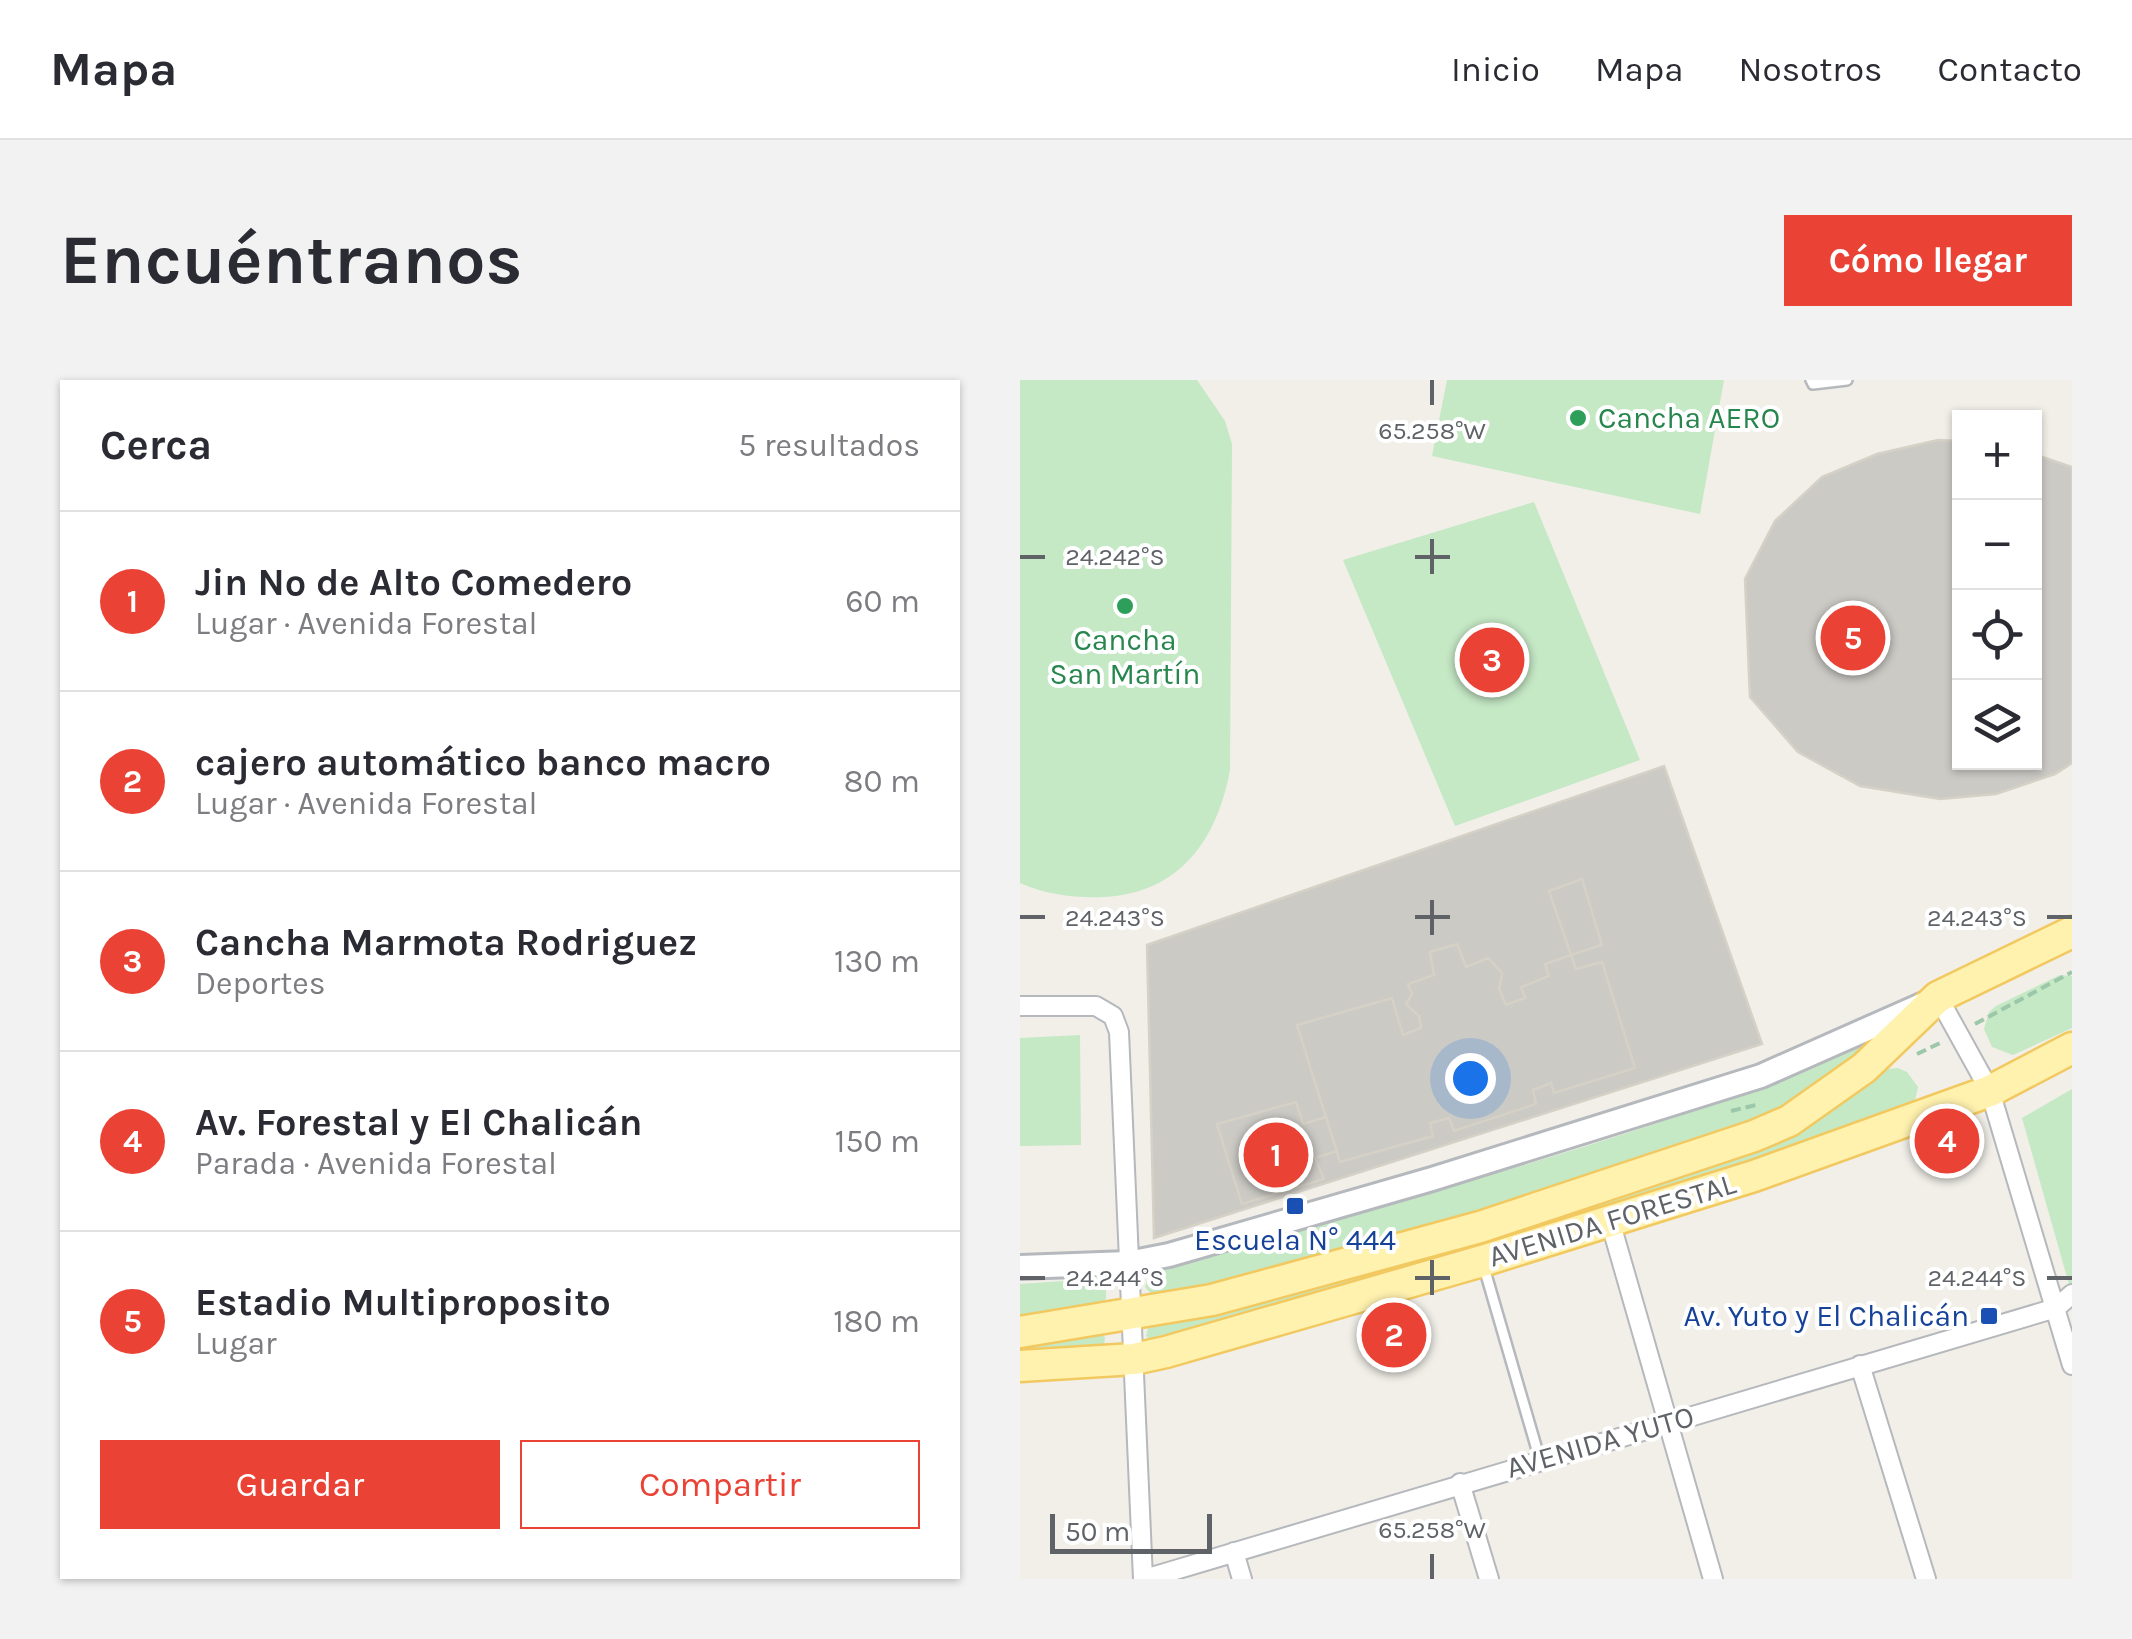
<!DOCTYPE html>
<html lang="es">
<head>
<meta charset="utf-8">
<style>
	:root { --surface:#fff; --page:#f2f2f3; --text:#2b2b33; --muted:#7c7c81; --line:#e1e1e2; --accent:#ea4335 }
	body { margin:0; font-family:Karla,sans-serif; background:var(--page); color:var(--text) }
	.controls { position:absolute; right:30px; top:30px; display:grid; overflow:hidden; border-radius:0px; box-shadow:0 2px 8px #0004 }
	.controls button { width:90px; height:90px; display:grid; place-items:center; padding:0; border:0; border-bottom:2px solid var(--line); background:var(--surface); color:var(--text); font:50px sans-serif }
	.scale { position:absolute; left:30px; bottom:25px; width:162px; box-sizing:border-box; padding-left:10px; border:5px solid #5f6368; border-top:0; font-size:28px; line-height:35px; white-space:nowrap; color:#5f6368; -webkit-text-stroke:8px #fff; paint-order:stroke }
	.you { position:absolute; left:450px; top:698px; width:35px; height:35px; margin:-25px; border:8px solid #fff; border-radius:50%; background:#1a73e8; box-shadow:0 0 0 15px #1a73e833 }
	.badge { display:grid; place-items:center; width:65px; height:65px; border-radius:50%; background:var(--accent); color:#fff; font-size:32px; font-weight:700 }
	.pin { position:absolute; translate:-50% -50%; border:5px solid #fff; box-shadow:0 2px 10px #0006 }
	.list { margin:0; padding:0; list-style:none }
	h2 { display:flex; justify-content:space-between; align-items:center; height:130px; margin:0; padding:0 40px; font-size:42px }
	h2 small { font-size:32px; font-weight:400; color:var(--muted) }
	.list li { display:grid; grid-template-columns:65px 1fr auto; gap:30px; align-items:center; box-sizing:border-box; height:180px; padding:0 40px; border-top:2px solid var(--line) }
	.list b { display:block; font-size:38px; white-space:nowrap }
	.list p { margin:0; font-size:32px; white-space:nowrap; color:var(--muted) }
	.list em { font-size:32px; font-style:normal; color:var(--muted) }
	.actions { display:flex; gap:20px; padding:30px 40px }
	.actions a { flex:1; padding:22px 0; border:2px solid var(--accent); border-radius:0px; text-align:center; font-size:35px; color:var(--accent) }
	.actions .main { background:var(--accent); color:#fff }
	.icon { flex:none; width:55px; height:55px; fill:none; stroke:currentColor; stroke-width:2; stroke-linecap:round; stroke-linejoin:round }
	.map { position:relative; flex:none; width:1052px; height:1199px; overflow:hidden; border-radius:0px }
	header { display:flex; align-items:center; gap:60px; box-sizing:border-box; height:140px; padding:0 50px; background:var(--surface); border-bottom:2px solid var(--line) }
	header strong { font-size:48px }
	nav { display:flex; gap:55px; margin-inline-start:auto; font-size:35px }
	.intro { display:flex; align-items:center; justify-content:space-between; box-sizing:border-box; height:240px; padding:0 60px }
	h1 { margin:0; font-size:70px }
	.button { padding:25px 45px; border-radius:0px; background:var(--accent); color:#fff; font-size:35px; font-weight:700 }
	main { display:flex; gap:60px; padding:0 60px }
	aside { flex:1; background:var(--surface); border-radius:0px; box-shadow:0 2px 8px #0004 }
	.map>svg:first-child { display:block }
	.green { fill:#c5e8c5 }
	.building { fill:#cccac5; stroke:#d6d1c6; stroke-width:2.5 }
	.lines { fill:none; stroke-linecap:round; stroke-linejoin:round }
	.service-casing { stroke:#b5b8bc; stroke-width:14 }
	.minor-casing { stroke:#b5b8bc; stroke-width:22 }
	.tertiary-casing { stroke:#b5b8bc; stroke-width:28 }
	.primary-casing { stroke:#f2c960; stroke-width:35 }
	.path { stroke:#9cc7a9; stroke-width:4; stroke-dasharray:10 5; stroke-linecap:butt }
	.service { stroke:#fff; stroke-width:9 }
	.minor { stroke:#fff; stroke-width:18 }
	.tertiary { stroke:#fff; stroke-width:22 }
	.primary { stroke:#fff2af; stroke-width:30 }
	.ticks { fill:none; stroke:#5f6368; stroke-width:4 }
	.leisure-dot { fill:#2e9e5b; stroke:#fff; stroke-width:4 }
	.transit-dot { fill:#1a4fb4; stroke:#fff; stroke-width:4 }
	.labels { text-anchor:middle; stroke-width:8; stroke-linejoin:round; paint-order:stroke }
	.leisure-label { font-size:30px; fill:#27864d; stroke:#fff; text-anchor:start }
	.street-label { font-size:30px; fill:#5f6368; stroke:#fff }
	.transit-label { font-size:30px; fill:#164399; stroke:#fff }
	.ticks-label { font-size:25px; text-anchor:middle; fill:#5f6368; stroke:#fff; stroke-width:8; stroke-linejoin:round; paint-order:stroke }
</style>
</head>
<body>
<header>
<strong>Mapa</strong>
<nav><a>Inicio</a><a>Mapa</a><a>Nosotros</a><a>Contacto</a></nav>
</header>
<div class="intro"><h1>Encuéntranos</h1><a class="button">Cómo llegar</a></div>
<main>
<aside>
<h2>Cerca<small>5 resultados</small></h2>
<ul class="list">
<li><span class="badge">1</span><div><b>Jin Nº de Alto Comedero</b><p>Lugar · Avenida Forestal</p></div><em>60 m</em></li>
<li><span class="badge">2</span><div><b>cajero automático banco macro</b><p>Lugar · Avenida Forestal</p></div><em>80 m</em></li>
<li><span class="badge">3</span><div><b>Cancha Marmota Rodriguez</b><p>Deportes</p></div><em>130 m</em></li>
<li><span class="badge">4</span><div><b>Av. Forestal y El Chalicán</b><p>Parada · Avenida Forestal</p></div><em>150 m</em></li>
<li><span class="badge">5</span><div><b>Estadio Multiproposito</b><p>Lugar</p></div><em>180 m</em></li>
</ul>
<div class="actions"><a class="main">Guardar</a><a>Compartir</a></div>
</aside>
<div class="map">
<svg width="1052" height="1199" viewBox="0 0 1052 1199">
	<rect width="100%" height="100%" fill="#f1efe8"/>
	<path class="green" d="M0,0H177L205,41L212,64L210,390C197,460 160,513 84,517C54,518 28,515 0,503Z
		M427,0H704L680,134L412,76Z
		M514,122L620,380L435,446L323,180Z
		M1040,595L1052,596V648L993,675L972,667L964,649L969,632L976,626Z
		M60,655L61,765L0,766V658Z
		M841,664L846,668L769,728L479,828L243,895L147,915L130,913L125,907L129,895C366,819 613,767 841,664Z
		M878,688L887,692L898,707L894,725L888,731L487,859L131,961L126,956L129,944L239,924L387,880L868,689Z
		M1052,709V915L1002,738Z
		M73,899L86,908V919L79,926L0,940V904Z
		M79,953L85,957L84,967L0,973V964Z"/>
	<path class="building" d="M918,60L939,61V382H1014V74L1052,87V383L1035,394L976,414L920,419L840,406L778,372L730,317L725,199L755,141L802,97L857,74Z
		M644,386L742,664L134,858L127,565Z
		M562,499L582,565L551,575L529,511Z
		M437,564L446,587L468,578L482,593L479,609L486,625L505,618L501,607L529,596L525,584L551,575L556,589L582,582L615,688L534,713L531,703L513,710L516,724L434,751L429,738L410,743L413,756L320,782L277,645L372,618L383,655L401,648L399,636L386,624L392,614L388,604L414,595L410,572Z
		M276,722L283,744L306,737L317,771L295,778L304,799L222,824L197,744Z
		M381,936L390,967L367,973L359,943Z"/>
	<g class="lines">
		<defs>
			<path id="service" d="M791,0L793,4L827,0
				M463,884L520,1080"/>
			<path id="minor" d="M918,617L970,711L1052,985
				M0,626H76L93,636L99,652L123,1199
				M590,841L693,1199
				M840,985L906,1199
				M440,1103L469,1199
				M214,1172L222,1199
				M125,1199L1036,928L1052,914"/>
			<path id="tertiary" d="M0,887L108,883L149,875L412,799L741,696L906,623"/>
			<path id="primary" d="M0,952L192,920L460,847L734,756L769,741L844,688L918,617L1052,552
				M0,986L114,979L146,972L462,881L734,796L970,711L1052,668"/>
		</defs>
		<use href="#service" class="service-casing"/>
		<use href="#minor" class="minor-casing"/>
		<use href="#tertiary" class="tertiary-casing"/>
		<use href="#primary" class="primary-casing"/>
		<path class="path" d="M955,644L1052,592
			M897,674L920,663
			M711,731L736,725"/>
		<use href="#service" class="service"/>
		<use href="#minor" class="minor"/>
		<use href="#tertiary" class="tertiary"/>
		<use href="#primary" class="primary"/>
	</g>
	<path class="ticks" d="M412,0V25M412,159V194M0,177H25M395,177H430M412,520V555M0,537H25M395,537H430M1027,537H1052M412,880V915M0,898H25M395,898H430M1027,898H1052M412,1174V1199"/>
	<g class="leisure-dot">
		<circle cx="558" cy="38" r="10"/>
		<circle cx="105" cy="226" r="10"/>
	</g>
	<g class="transit-dot">
		<rect x="265" y="816" width="20" height="20" rx="5"/>
		<rect x="959" y="926" width="20" height="20" rx="5"/>
	</g>
	<g class="labels">
		<g class="leisure-label">
			<text x="578" y="48">Cancha AERO</text>
			<text x="105" y="270" text-anchor="middle">Cancha<tspan x="105" dy="34">San Martín</tspan></text>
		</g>
		<g class="street-label">
			<text transform="translate(592 840) rotate(-17)" y="10">AVENIDA FORESTAL</text>
			<text transform="translate(580 1062) rotate(-16)" y="10">AVENIDA YUTO</text>
		</g>
		<g class="transit-label">
			<text x="275" y="870">Escuela N° 444</text>
			<text x="949" y="946" text-anchor="end">Av. Yuto y El Chalicán</text>
		</g>
	</g>
	<g class="ticks-label">
		<text x="412" y="59">65.258°W</text>
		<text x="95" y="185">24.242°S</text>
		<text x="95" y="546">24.243°S</text>
		<text x="957" y="546">24.243°S</text>
		<text x="95" y="906">24.244°S</text>
		<text x="957" y="906">24.244°S</text>
		<text x="412" y="1158">65.258°W</text>
	</g>
</svg>
<div class="controls">
<button>+</button>
<button>−</button>
<button><svg class="icon" aria-label="locate" viewBox="0 0 24 24"><circle cx="12" cy="12" r="6"/><path d="M12 2v4M12 18v4M2 12h4M18 12h4"/></svg></button>
<button><svg class="icon" aria-label="layers" viewBox="0 0 24 24"><path d="M12 4l9 5-9 5-9-5zM3 14l9 5 9-5"/></svg></button>
</div>
<div class="scale">50 m</div>
<div class="you"></div>
<div class="pin badge" style="left:256px;top:775px">1</div>
<div class="pin badge" style="left:374px;top:955px">2</div>
<div class="pin badge" style="left:472px;top:280px">3</div>
<div class="pin badge" style="left:927px;top:761px">4</div>
<div class="pin badge" style="left:833px;top:258px">5</div>
</div>
</main>
</body>
</html>
